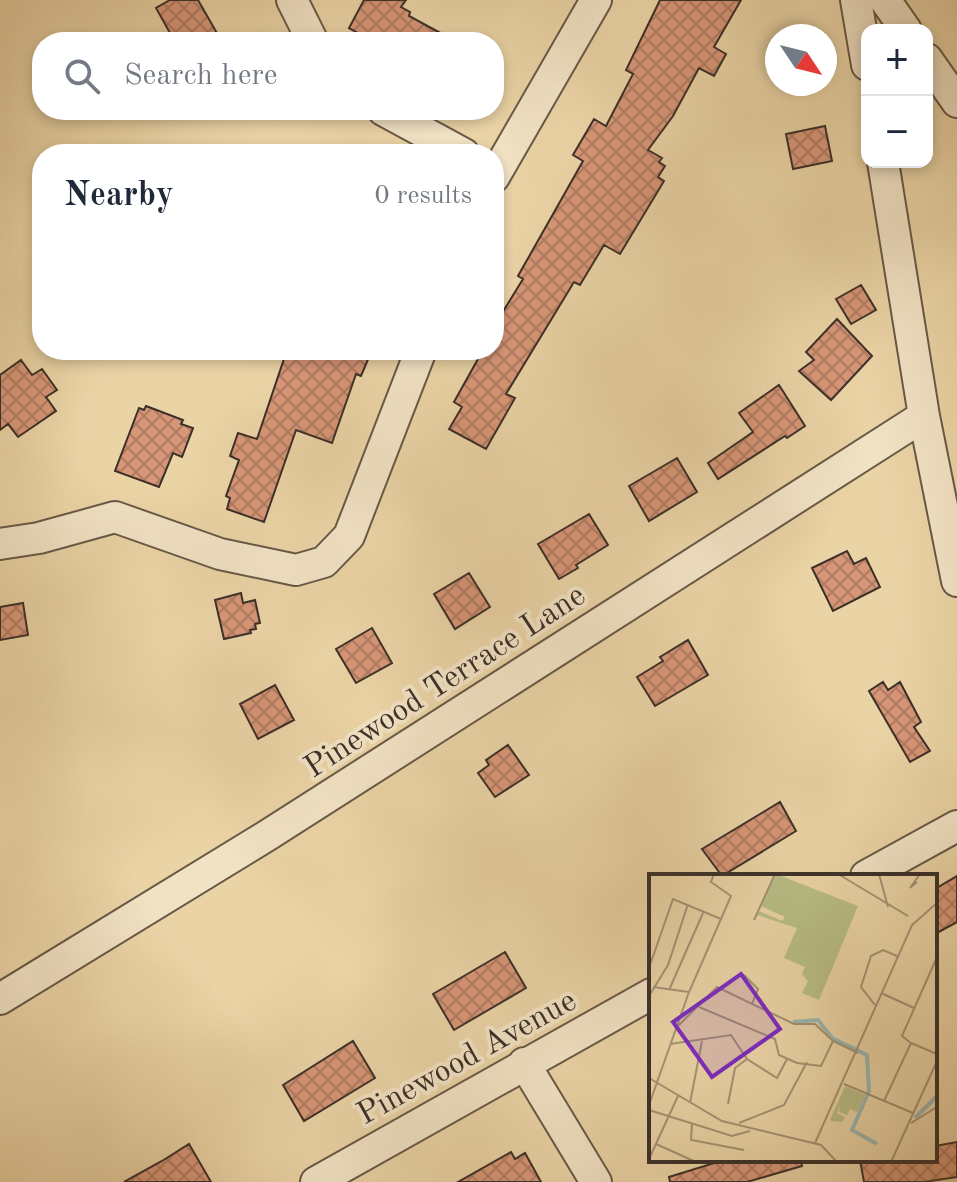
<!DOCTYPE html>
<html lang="en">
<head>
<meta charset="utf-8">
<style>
	:root { --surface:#fff; --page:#f6f6f7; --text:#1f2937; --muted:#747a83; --line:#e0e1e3 }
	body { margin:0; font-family:"Old Standard TT",serif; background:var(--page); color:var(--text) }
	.controls { position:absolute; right:24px; top:24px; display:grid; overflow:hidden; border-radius:16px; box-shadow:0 4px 12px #0003 }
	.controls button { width:72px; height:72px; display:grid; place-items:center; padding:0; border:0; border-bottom:2px solid var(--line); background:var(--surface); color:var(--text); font:40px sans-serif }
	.compass { position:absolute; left:765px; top:24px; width:72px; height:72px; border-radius:50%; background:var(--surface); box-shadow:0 4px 12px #0003; rotate:125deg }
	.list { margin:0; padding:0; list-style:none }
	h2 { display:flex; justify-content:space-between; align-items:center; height:104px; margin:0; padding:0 32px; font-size:34px }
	h2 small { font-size:26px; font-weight:400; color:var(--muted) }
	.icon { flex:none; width:44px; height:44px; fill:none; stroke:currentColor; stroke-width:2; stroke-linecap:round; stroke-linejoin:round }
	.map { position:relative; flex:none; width:957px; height:1182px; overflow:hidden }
	.search { position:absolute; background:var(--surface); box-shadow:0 4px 12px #0003; left:32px; top:32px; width:472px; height:88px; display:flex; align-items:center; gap:20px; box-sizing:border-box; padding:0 28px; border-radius:32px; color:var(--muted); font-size:30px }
	.panel { position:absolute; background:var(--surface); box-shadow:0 4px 12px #0003; left:32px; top:144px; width:472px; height:216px; border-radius:32px }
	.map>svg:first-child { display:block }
	.building { fill:url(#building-cross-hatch); stroke:#3b3028; stroke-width:2 }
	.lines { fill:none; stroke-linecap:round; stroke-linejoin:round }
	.minor-casing { stroke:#675947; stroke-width:34 }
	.minor { stroke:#f1e2c4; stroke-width:30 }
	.labels { text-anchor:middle; stroke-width:8; stroke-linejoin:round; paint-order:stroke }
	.street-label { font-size:32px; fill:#3b3028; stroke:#f1e2c4 }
	.inset-river { fill:none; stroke:#9ab6af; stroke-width:4 }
	.inset-road { fill:none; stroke:#a49273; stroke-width:2 }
	.view { fill:#7b2cbf; fill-opacity:0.15; stroke:#7b2cbf; stroke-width:4 }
	.inset-edge { fill:none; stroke:#3b3028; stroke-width:4 }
</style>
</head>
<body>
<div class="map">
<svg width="957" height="1182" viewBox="0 0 957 1182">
	<defs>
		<pattern id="building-cross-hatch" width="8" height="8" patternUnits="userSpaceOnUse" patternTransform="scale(2)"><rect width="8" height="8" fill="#d79677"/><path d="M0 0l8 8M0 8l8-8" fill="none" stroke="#b07b62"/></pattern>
	</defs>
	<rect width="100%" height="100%" fill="#ead3a5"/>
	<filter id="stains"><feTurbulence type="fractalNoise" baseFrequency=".0025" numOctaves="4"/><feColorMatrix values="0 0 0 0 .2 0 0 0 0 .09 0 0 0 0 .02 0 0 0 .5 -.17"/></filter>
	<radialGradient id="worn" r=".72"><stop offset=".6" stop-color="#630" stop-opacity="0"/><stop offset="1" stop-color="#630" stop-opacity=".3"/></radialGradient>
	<path class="building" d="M170,0H198L222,42H175L156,8Z
		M364,0H406L401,7L410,12L409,16L457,42H374L349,28Z
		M660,0H741L714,47L726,54L714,76L699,68L673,116L648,150L662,158L659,162L665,166L658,177L664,181L620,254L604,245L580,285L574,282L506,394L515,398L486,449L449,429L462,407L454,402L483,350H494V326L523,279L518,276L583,161L573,155L594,119L606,126L633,74L626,70Z
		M825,126L832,161L793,169L786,134Z
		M861,285L876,310L851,324L836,299Z
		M837,319L872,356L831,400L799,371L814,360L806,352Z
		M287,350H372L361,376L356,374L332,443L296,430L264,522L227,509L230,498L226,496L239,460L230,456L238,433L257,439Z
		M21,360L32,375L42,369L57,390L46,397L56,411L18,437L8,424L0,430V375Z
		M779,385L805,426L787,438L785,436L718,479L708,463L753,432L739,413Z
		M146,406L183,420L181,424L193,428L182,457L173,453L159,487L115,471L139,408L144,410Z
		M677,458L697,492L649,521L629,486Z
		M589,514L608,545L576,565L578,568L559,579L538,544Z
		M847,551L854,564L866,558L880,587L833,611L812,568Z
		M469,573L490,607L455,629L434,594Z
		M241,593L243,603L255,600L260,623L255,624L256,629L250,630L251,633L224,639L215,600Z
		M23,603L28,635L0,640V607Z
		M372,628L392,663L356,683L336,649Z
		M688,640L708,675L655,706L637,677L663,661L660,657Z
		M883,682L888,690L900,682L921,722L914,727L930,751L910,762L869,691Z
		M275,685L294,720L258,739L240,704Z
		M508,745L529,775L495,797L478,773L489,765L486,760Z
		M780,802L796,831L722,876L702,849Z
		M957,876V922L935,934V889Z
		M505,952L526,988L454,1030L433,994Z
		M353,1041L375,1078L304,1121L283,1085Z
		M957,1142V1177L924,1182H864L860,1160H935V1146Z
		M189,1144L211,1182H124L162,1161Z
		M511,1152L515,1159L525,1153L541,1182H458Z
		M724,1160H801L802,1166L747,1182H670L669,1177Z"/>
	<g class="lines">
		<defs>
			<path id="minor" d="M292,0L313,42
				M856,0L867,65
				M885,0L906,30
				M927,59L957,102
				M383,110L464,154
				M883,162L924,416L957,581
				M494,177L596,0
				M0,544L39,538L115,517L220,554L296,570L324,562L349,536L421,350
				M866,876L957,826
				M0,999L268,835L924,416
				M524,1063L596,1182
				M316,1182L651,994"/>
		</defs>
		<use href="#minor" class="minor-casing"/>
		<use href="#minor" class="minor"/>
	</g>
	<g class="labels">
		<g class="street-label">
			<text transform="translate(444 680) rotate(-33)" y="11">Pinewood Terrace Lane</text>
			<text transform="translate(466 1056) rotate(-29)" y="11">Pinewood Avenue</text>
		</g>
	</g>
	<g transform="translate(649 874)">
		<rect width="288" height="288" fill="#ead3a5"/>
		<path d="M196,212L216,221L208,238L201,235L198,241L190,238L191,231L188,239L196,243L193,248L184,247L195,253L181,246Z" fill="#b8bc85"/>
		<path d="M127,0L209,32L170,126L153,119L159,107L153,100L156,93L135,84L148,54L108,41L110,37L133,47L136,43L112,32Z" fill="#b8bc85"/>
		<path class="inset-river" d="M144,148L169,146L183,164L218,181L220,217L203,256L228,270M266,244L288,222"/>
		<path class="inset-road" d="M189,0L259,42M230,0L239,33M268,8L261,14L271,0M105,46L126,0M0,94L24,25L72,45M95,101L109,115L103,130M4,113L40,118M20,116L54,39M232,119L265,134M0,122L19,91L39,30M226,131L212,113L222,82L234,76L248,82M50,133L126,165L130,181L148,189L172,192L184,167M27,154L68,113L145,150H166L184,167L209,179M262,169L288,180M21,170L82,161L98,185L128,204L138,185M0,204L73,247L172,271L188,288M195,210L264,239M235,227L262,169L253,162L288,83M41,229L53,167M79,230L86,194L98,185M0,231L40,118L82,22L62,8L65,0M0,236L83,262L101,257M90,249L135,231L158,188M262,249L288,233M43,250L42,266L95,276M166,269L263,51L288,29M7,270L47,288M0,285L29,222M242,288L288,187"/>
		<path class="view" d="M92,100L131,155L63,203L24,148Z"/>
		<rect width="288" height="288" class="inset-edge"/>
	</g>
	<rect width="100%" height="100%" filter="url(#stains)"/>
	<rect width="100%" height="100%" fill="url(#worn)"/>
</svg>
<div class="controls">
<button>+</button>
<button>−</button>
</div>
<svg class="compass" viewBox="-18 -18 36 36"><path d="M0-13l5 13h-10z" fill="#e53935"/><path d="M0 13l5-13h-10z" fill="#747a83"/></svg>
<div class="search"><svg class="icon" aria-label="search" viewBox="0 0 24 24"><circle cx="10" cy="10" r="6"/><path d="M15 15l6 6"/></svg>Search here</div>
<section class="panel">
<h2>Nearby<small>0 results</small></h2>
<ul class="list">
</ul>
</section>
</div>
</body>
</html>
